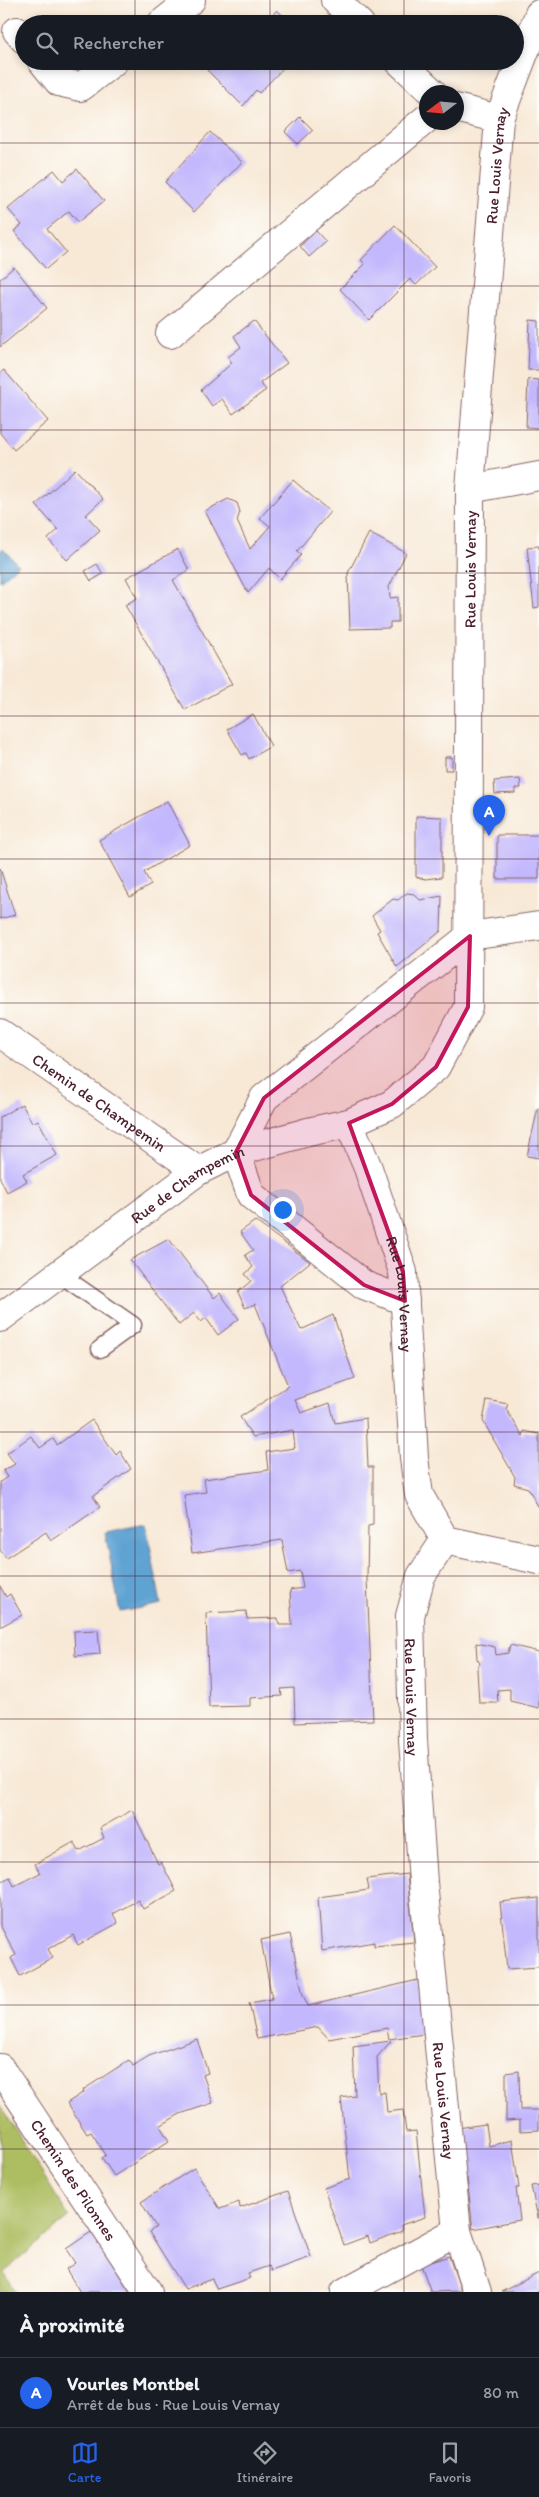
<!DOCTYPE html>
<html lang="fr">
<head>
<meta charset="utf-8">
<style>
	:root { --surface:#171b24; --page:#242831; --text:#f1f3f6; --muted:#9ea1a6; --line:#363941; --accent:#2563eb }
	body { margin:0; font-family:Itim,sans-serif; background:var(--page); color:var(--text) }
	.compass { position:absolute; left:419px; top:85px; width:45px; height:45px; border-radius:50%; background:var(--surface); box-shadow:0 2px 8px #0003; rotate:254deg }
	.you { position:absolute; left:282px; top:1209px; width:18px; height:18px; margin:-12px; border:4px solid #fff; border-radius:50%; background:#1a73e8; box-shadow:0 0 0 8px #1a73e833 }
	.badge { display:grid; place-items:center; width:32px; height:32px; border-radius:50%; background:var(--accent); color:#fff; font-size:16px; font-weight:700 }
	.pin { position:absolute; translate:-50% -41px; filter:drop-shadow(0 1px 2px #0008) }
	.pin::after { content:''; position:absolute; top:26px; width:18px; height:15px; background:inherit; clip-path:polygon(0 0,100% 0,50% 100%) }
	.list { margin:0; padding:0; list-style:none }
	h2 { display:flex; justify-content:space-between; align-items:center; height:65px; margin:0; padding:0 20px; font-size:21px }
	h2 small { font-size:16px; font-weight:400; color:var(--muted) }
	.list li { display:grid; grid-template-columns:32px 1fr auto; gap:15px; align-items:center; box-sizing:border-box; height:70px; padding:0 20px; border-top:1px solid var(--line) }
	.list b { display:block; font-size:19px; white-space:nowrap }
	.list p { margin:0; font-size:16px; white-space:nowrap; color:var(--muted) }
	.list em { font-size:16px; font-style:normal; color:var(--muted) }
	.icon { flex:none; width:28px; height:28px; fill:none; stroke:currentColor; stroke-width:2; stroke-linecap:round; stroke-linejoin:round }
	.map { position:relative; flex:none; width:539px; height:2292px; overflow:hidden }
	.search { position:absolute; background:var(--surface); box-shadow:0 2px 8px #0003; left:15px; right:15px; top:15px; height:55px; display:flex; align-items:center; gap:12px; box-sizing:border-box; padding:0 18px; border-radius:28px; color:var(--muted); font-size:19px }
	.sheet { height:135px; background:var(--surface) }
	nav { display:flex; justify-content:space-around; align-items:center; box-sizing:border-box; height:70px; border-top:1px solid var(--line); background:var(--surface); font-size:14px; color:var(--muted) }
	nav a { display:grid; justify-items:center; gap:2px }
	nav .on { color:var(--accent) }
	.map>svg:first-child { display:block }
	.green { fill:#adbe62; stroke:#7c6e46 }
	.water { fill:#5ea3d3; stroke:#54617f }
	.building { fill:#c3b8fd }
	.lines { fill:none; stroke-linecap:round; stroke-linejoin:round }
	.service-casing { stroke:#876667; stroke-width:19 }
	.minor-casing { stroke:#876667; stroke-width:30 }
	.tertiary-casing { stroke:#876667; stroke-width:30 }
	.service { stroke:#fff; stroke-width:16 }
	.minor { stroke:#fff; stroke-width:28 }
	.tertiary { stroke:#fff; stroke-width:28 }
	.marked { fill:#c2185b; fill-opacity:0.2; stroke:#c2185b; stroke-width:4; stroke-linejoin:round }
	.grid { fill:none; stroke:#4a1f2b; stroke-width:1; stroke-opacity:0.55 }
	.labels { text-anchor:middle; stroke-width:4; stroke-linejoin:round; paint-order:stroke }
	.street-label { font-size:16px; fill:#4a1f2b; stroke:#fdfcf7 }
</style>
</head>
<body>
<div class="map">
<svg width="539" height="2292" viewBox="0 0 539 2292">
	<rect width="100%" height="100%" fill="#fdfcf7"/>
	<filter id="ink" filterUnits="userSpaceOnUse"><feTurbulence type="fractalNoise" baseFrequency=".02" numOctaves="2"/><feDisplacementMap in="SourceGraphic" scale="10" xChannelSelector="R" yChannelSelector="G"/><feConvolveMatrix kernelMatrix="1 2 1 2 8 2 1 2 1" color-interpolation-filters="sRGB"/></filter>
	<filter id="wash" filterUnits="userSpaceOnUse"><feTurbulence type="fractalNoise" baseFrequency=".0096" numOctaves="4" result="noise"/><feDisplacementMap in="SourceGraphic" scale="20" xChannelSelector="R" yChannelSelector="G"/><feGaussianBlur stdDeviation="1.12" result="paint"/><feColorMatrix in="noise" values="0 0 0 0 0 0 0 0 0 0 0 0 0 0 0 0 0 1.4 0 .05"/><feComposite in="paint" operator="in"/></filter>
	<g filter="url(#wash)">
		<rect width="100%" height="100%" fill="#f8e9d7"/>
		<path class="green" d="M0,2105L69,2217L4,2272L16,2292H0Z"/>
		<path class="water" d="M3,548L18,565L0,581V551Z
			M146,1524L161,1604L120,1612L105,1532Z"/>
		<g id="blocks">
			<path class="building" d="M277,10L292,24H264Z
				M215,61L229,62L290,61L259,93L256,90L243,106L207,70Z
				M300,117L313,130L298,144L285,132Z
				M210,132L242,162L194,212L165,182Z
				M77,169L104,201L78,222L69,211L47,229L66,252L46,269L14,231L22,225L8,209L54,170L63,181Z
				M395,225L435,267L416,285L410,279L369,320L340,289L365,264L361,260Z
				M316,231L326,242L309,257L300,246Z
				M14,267L47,308L0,347V279Z
				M530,320L539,321V370H528Z
				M254,321L287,363L260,383L266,390L233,414L222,399L212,406L201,390L232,363L228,357L241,347L234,336Z
				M4,370L48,421L14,450L0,433V373Z
				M528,379L539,380V428L526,427Z
				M75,469L103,499L86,515L100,530L67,560L48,539L58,530L36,505Z
				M293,480L330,512L297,551L301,555L280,579L269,568L248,593L205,511L228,499L237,503L240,512L237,521L250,549L270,526L260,518Z
				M369,533L406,553L389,587L390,598L398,597V622H390V628L350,629L348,573Z
				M539,546V607L534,608L527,547Z
				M178,549L189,570L173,580L232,684L185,710L125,605L137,598L126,578Z
				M97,564L103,574L91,581L85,571Z
				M253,714L271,746L249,759L246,753L242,755L227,729Z
				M445,757H452V770H445Z
				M520,779L521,788H515V793L495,794L494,781Z
				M167,801L190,845L144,872L151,885L130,897L99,840Z
				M416,816L442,817V877L426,879L416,877Z
				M497,835H539V879H497Z
				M0,868L15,915L0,919Z
				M407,893L414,894L420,900L442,896L441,931L397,967L377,932L380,930L372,916L393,899L398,900Z
				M22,1104L32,1123L38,1120L57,1155L23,1174L27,1181L7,1192L0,1178V1117Z
				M538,1108H539V1158L527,1156Z
				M255,1221L310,1262L280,1286L301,1330L333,1315L355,1379L295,1400L301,1413L330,1403L335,1423L366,1418L368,1467H373V1525L368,1526L367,1579L373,1720L295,1723L294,1688L281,1689L282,1696L250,1698V1706L209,1707L206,1613L246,1611L247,1619L278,1618L279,1625H292L290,1590L303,1588L300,1571L288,1573L282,1540L192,1553L184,1495L206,1492L204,1479L268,1470L266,1452L295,1448L293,1430L253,1437L240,1417L288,1386L255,1304L245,1308L238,1292L251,1281L245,1274L253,1267L245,1255L253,1250L240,1232Z
				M169,1239L214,1298L220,1293L239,1319L218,1335L206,1318L201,1322L194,1313L179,1325L130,1260Z
				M487,1400L508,1404L506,1409L523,1436L524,1431L539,1434V1508L528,1488L514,1484L515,1477L483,1421Z
				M92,1420L116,1455L120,1451L131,1469L93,1496L100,1507L51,1541L46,1532L6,1558L0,1550V1482L7,1477L3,1471L15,1464L7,1453L31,1436L40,1448L53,1439L57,1445Z
				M0,1586L6,1597L10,1594L22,1615L0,1627Z
				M98,1630L100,1654L75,1656L74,1631Z
				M476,1643L495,1647L496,1655L508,1653L510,1645L539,1652V1708L510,1701V1689L497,1690L498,1703H479L477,1669L480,1663L477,1659Z
				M132,1810L158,1864L161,1862L176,1891L143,1909L138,1900L113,1914L118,1923L78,1945L73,1935L48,1949L53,1958L20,1976L11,1958L16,1955L0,1925V1882L10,1877L14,1886L40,1873L35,1864L74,1842L79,1851L104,1838L100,1828Z
				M407,1874L414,1942L374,1946V1942L322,1951L318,1897L369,1890L367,1879Z
				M539,1898V1967L507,1969L500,1902Z
				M290,1934L303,1995L308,2006L418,1980L424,2034L389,2039L387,2028L329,2039L318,2027L257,2039L249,2003L272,1999L261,1940Z
				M197,2039L208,2073L203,2075L213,2103L180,2114L160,2126L169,2141L114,2176L102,2158L106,2155L91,2132L87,2134L67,2103L84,2092L83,2090L129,2060L133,2066L149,2056Z
				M391,2041L377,2057L379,2093L385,2092L387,2112L403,2110L406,2132L416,2131L425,2217L401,2225L402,2231L370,2243L368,2236L344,2245L324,2188L350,2179L341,2098L355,2096L353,2046Z
				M519,2071L520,2110H539V2130L520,2131V2120L506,2121V2073Z
				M486,2124L489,2146L512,2140L519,2188H516L520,2220L473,2229L467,2178L464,2179L457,2128Z
				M194,2168L220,2209L239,2202L240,2208L288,2191L311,2257L271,2271L269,2266L248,2273L250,2278L217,2289L212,2279L185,2289L149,2232L156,2227L141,2202Z
				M539,2185V2218H538L531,2186Z
				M91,2232L101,2246L130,2292H80L66,2269L75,2263L66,2249Z
				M449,2256L461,2291L431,2292L421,2265Z
				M539,2273V2292H501Z"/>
		</g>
	</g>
	<g filter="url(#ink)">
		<use href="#blocks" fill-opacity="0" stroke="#876667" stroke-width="1"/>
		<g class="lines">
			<defs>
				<path id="service" d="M58,1273L133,1325L100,1349"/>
				<g id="minor">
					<path d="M335,0L360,24"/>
					<path d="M161,24L191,0"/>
					<path d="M17,31L24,39"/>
					<path d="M42,61L59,82L81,87L114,61"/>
					<path d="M399,61L432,92"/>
					<path d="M456,108L499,119"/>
					<path d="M170,334L426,119"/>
					<path d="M470,489L539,476"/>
					<path id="s1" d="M0,1033L198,1171"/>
					<path d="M405,1301L364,1285L251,1195L236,1152L264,1098L470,936L539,926"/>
					<path d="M445,1540L539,1560"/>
					<path id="s2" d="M0,2068L148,2292"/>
					<path d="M345,2292L457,2231"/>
				</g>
				<g id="tertiary">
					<path id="s3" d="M349,1123L368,1168L403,1272L414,1458L419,1495L445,1540L421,1576L410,1616L413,1740L423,1882L457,2231L477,2292"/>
					<path id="s4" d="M0,1318L198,1171L236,1152L308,1132L349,1123L392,1104L436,1067L468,1007L470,489L499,119L539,14"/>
				</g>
			</defs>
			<use href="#service" class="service-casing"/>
			<use href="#minor" class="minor-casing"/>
			<use href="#tertiary" class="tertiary-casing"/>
			<use href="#service" class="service"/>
			<use href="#minor" class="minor"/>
			<use href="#tertiary" class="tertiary"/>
		</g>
	</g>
	<path class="marked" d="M470,936L468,1007L436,1067L392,1104L349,1123L403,1272L405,1301L364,1285L251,1195L236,1152L264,1098Z"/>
	<path class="grid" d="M135,0V24M270,0V24M404,0V24M135,61V2292M270,61V2292M404,61V2292M0,143H539M0,286H539M0,430H539M0,573H539M0,716H539M0,859H539M0,1003H539M0,1146H539M0,1289H539M0,1432H539M0,1576H539M0,1719H539M0,1862H539M0,2005H539M0,2149H539"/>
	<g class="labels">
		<g class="street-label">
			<text dy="6" stroke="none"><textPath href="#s4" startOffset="1421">Rue Louis Vernay</textPath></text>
			<text dy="6" stroke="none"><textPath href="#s4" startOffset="1016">Rue Louis Vernay</textPath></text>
			<text dy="6" stroke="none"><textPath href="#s1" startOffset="121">Chemin de Champemin</textPath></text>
			<text dy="6" stroke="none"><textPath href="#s4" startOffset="231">Rue de Champemin</textPath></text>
			<text dy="6" stroke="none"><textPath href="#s3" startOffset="180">Rue Louis Vernay</textPath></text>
			<text dy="6" stroke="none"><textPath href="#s3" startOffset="600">Rue Louis Vernay</textPath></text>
			<text dy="6" stroke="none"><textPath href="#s3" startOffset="1005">Rue Louis Vernay</textPath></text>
			<text dy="6" stroke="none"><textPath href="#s2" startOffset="134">Chemin des Pilonnes</textPath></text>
		</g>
	</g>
</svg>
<svg class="compass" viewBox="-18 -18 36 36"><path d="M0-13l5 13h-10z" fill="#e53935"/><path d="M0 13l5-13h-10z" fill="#9ea1a6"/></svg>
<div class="you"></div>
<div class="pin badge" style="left:489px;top:836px">A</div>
<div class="search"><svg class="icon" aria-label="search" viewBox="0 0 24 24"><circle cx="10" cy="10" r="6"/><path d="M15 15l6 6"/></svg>Rechercher</div>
</div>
<section class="sheet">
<h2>À proximité<small></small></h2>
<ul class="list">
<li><span class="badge">A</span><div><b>Vourles Montbel</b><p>Arrêt de bus · Rue Louis Vernay</p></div><em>80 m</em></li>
</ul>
</section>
<nav>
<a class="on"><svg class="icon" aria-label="map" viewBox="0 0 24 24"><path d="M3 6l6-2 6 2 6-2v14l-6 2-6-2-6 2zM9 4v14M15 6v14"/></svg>Carte</a>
<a><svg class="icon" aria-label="directions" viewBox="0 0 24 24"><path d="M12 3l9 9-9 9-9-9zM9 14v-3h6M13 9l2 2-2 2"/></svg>Itinéraire</a>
<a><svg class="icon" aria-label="saved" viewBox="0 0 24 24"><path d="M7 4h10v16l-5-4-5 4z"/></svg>Favoris</a>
</nav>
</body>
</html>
